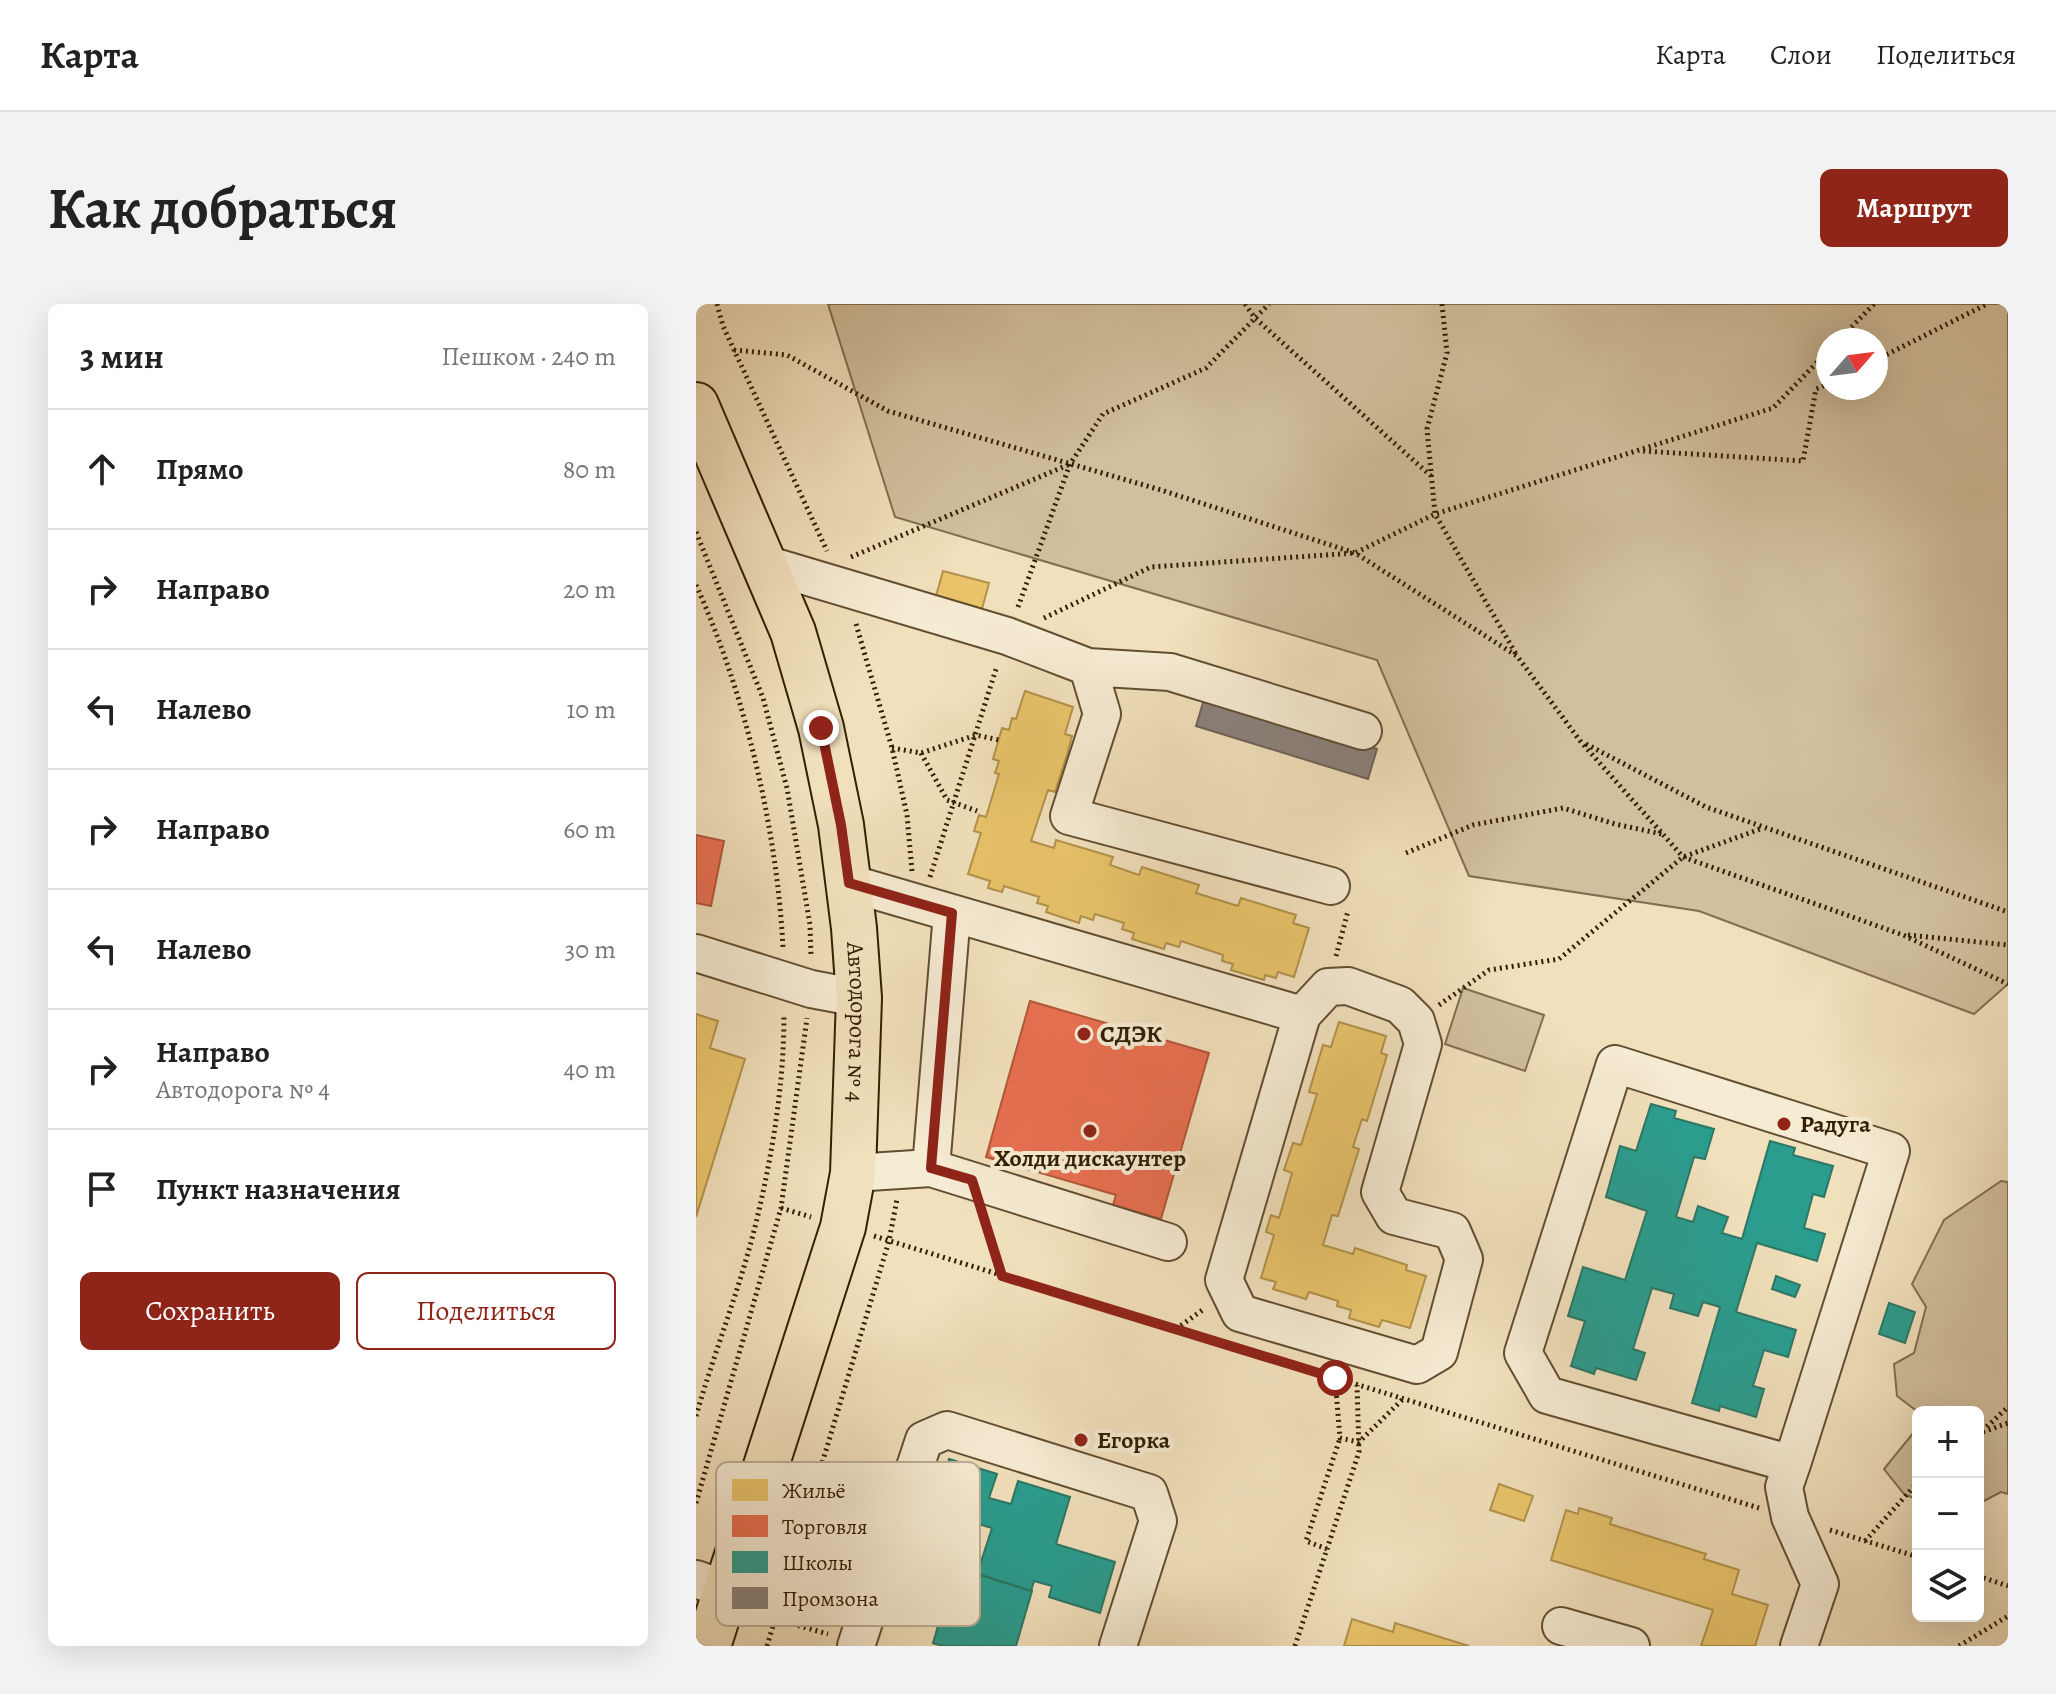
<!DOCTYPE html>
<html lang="ru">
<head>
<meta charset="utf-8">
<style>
	:root { --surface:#fff; --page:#f2f2f2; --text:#222; --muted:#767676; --line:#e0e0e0; --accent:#8f2418 }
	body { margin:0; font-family:Alegreya,serif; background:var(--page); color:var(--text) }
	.controls { position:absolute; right:24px; bottom:24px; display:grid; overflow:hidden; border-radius:12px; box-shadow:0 8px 32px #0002 }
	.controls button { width:72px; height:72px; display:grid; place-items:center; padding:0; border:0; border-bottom:2px solid var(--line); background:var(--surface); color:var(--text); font:40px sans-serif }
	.compass { position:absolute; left:1120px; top:24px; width:72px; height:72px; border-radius:50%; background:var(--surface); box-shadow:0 8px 32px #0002; rotate:62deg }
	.stop { position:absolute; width:24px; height:24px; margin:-18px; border:6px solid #8f2418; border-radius:50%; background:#fff }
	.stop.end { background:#8f2418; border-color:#fff; box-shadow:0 2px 8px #0008 }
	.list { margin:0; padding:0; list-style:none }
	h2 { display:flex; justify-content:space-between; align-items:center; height:104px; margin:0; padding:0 32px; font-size:34px }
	h2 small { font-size:26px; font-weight:400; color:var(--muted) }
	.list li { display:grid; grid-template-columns:52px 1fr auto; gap:24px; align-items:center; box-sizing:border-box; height:120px; padding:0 32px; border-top:2px solid var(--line) }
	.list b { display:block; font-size:30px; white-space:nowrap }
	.list p { margin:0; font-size:26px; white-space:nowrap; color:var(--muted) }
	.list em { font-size:26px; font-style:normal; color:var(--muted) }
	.actions { display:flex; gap:16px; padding:24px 32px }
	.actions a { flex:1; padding:18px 0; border:2px solid var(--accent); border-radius:12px; text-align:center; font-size:28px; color:var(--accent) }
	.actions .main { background:var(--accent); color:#fff }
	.icon { flex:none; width:44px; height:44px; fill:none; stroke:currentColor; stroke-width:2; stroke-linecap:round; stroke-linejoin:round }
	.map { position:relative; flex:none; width:1312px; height:1342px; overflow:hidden; border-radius:12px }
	header { display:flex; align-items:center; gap:48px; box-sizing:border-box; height:112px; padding:0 40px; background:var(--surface); border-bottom:2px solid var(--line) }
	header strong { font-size:38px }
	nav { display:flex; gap:44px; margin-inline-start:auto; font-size:28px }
	.intro { display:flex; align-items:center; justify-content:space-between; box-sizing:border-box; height:192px; padding:0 48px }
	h1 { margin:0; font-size:56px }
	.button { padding:20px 36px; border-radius:12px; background:var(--accent); color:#fff; font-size:28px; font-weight:700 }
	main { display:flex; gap:48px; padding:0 48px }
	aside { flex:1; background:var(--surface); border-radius:12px; box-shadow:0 8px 32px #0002 }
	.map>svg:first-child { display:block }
	.green { fill:#d1bf9d; stroke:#826e50; stroke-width:2; fill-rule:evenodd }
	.homes { fill:#e9c46a; stroke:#b2924b; stroke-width:2 }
	.shops { fill:#e76f51; stroke:#b1573a; stroke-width:2 }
	.schools { fill:#2a9d8f; stroke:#2d7765; stroke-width:2 }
	.industry { fill:#8a817c; stroke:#706358; stroke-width:2 }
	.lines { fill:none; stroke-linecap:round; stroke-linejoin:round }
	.minor-casing { stroke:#624e31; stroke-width:40 }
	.major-casing { stroke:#331e03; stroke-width:48 }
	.path { stroke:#331e03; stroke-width:5; stroke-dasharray:2 4; stroke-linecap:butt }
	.minor { stroke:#f6ebd3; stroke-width:36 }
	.major { stroke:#f1e0bc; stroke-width:44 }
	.route { stroke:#8f2418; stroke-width:10 }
	.poi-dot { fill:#8f2418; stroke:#f6ebd3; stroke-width:3 }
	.labels { text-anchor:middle; stroke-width:8; stroke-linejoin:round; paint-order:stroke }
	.street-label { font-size:24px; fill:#331e03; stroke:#f6ebd3 }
	.poi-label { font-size:24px; font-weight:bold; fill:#331e03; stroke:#f6ebd3; text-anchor:start }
	.key { fill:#f6ebd3; stroke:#bcae95; stroke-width:2 }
	.key-label { font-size:22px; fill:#331e03 }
</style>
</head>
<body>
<header>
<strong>Карта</strong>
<nav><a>Карта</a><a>Слои</a><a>Поделиться</a></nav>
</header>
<div class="intro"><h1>Как добраться</h1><a class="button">Маршрут</a></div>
<main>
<aside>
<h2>3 мин<small>Пешком · 240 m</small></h2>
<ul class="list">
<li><svg class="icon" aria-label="ahead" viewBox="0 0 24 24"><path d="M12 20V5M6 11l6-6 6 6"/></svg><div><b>Прямо</b></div><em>80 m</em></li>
<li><svg class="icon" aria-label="right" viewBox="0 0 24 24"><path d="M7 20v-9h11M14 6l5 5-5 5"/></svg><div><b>Направо</b></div><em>20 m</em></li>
<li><svg class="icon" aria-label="left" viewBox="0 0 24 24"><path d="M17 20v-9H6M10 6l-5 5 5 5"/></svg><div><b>Налево</b></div><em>10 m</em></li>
<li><svg class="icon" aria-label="right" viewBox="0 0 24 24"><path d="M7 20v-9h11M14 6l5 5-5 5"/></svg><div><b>Направо</b></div><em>60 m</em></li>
<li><svg class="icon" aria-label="left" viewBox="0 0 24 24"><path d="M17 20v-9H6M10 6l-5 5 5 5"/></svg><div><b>Налево</b></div><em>30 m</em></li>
<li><svg class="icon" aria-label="right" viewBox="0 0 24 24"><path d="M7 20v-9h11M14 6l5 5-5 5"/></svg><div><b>Направо</b><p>Автодорога № 4</p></div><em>40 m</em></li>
<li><svg class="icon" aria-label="arrive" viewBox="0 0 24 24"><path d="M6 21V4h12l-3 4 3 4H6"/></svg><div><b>Пункт назначения</b></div></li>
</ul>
<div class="actions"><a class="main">Сохранить</a><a>Поделиться</a></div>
</aside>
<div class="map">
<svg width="1312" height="1342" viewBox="0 0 1312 1342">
	<rect width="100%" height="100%" fill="#f1e0bc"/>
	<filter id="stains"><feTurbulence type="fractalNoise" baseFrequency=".0025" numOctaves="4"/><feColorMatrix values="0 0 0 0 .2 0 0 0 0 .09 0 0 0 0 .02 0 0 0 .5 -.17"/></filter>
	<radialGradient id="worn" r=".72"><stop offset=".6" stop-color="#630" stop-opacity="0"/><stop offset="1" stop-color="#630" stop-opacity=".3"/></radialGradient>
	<path class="green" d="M132,0H1312V680L1278,710L1003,607L773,572L681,356L199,213ZM1180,36V84H1132V36Z
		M767,684L848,711L829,767L749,740Z
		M1305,877L1312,878V1190L1305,1188L1282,1200V1108H1222L1201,1092L1198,1060L1218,1049L1230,1003L1216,980L1248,916Z
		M1222,1123V1196L1208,1190L1188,1165Z"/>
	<path class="homes" d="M247,267L293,279L286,305L240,292Z
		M329,387L377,403L369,430L376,432L371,451L359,488L352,486L335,537L358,544L360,536L417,553L414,561L443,571L446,563L503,581L500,589L542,602L545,594L600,611L597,619L613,624L598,673L582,668L580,674L569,671L568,676L535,666L537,660L526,657L527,651L485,637L483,643L470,639L468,645L436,635L438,629L426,625L428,619L399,610L397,616L385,612L383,619L350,608L352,602L341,599L343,593L308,582L306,588L292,584L294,577L272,570L285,529L278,527L283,511L290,513L303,470L299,469L303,457L297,455L306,424L313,426L316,414L320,415Z
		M0,710L22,717L14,744L49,755L0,913Z
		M643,718L690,732L685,749L691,751L671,817L666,815L657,843L663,845L642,912L636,911L627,941L657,950L659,944L711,961L710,966L730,972L714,1024L686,1016L683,1023L653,1014L655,1006L641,1002L642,997L613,988L610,995L577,985L580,978L565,974L578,931L570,928L575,911L583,914L596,869L588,866L597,839L605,841L621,790L613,788L627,741L635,743Z
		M803,1180L837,1192L828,1217L794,1206Z
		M883,1204L916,1214L914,1220L1010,1250L1008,1255L1043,1266L1036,1290L1072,1301L1059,1342H1005L1017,1306L855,1256L870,1206L882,1210Z
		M656,1315L697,1328L699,1319L773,1342H648Z"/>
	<path class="shops" d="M0,531L28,537L15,602L0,599Z
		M334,697L513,749L465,915L417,901L420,891L290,853Z"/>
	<path class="schools" d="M955,800L980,807L978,814L1018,825L1009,855L998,853L980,913L997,918L1002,902L1032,913L1026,929L1046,935L1074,837L1099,844L1097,851L1137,862L1128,893L1117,890L1108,924L1129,930L1121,957L1061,939L1040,1008L1100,1026L1092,1053L1068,1046L1057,1082L1068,1085L1060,1113L1024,1102L1023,1107L996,1099L1024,1003L1007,998L1002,1012L974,1004L978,990L956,984L937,1045L949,1049L940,1076L900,1064L898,1070L875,1062L889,1017L872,1012L887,963L929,976L951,907L910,893L924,842L940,847Z
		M1080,972L1104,981L1099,993L1076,985Z
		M1193,999L1219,1008L1209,1039L1183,1030Z
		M253,1155L301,1170L293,1194L315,1200L322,1177L374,1193L360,1240L419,1258L404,1309L353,1293L356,1282L338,1277L335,1287L281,1270L296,1224L238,1207Z
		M260,1263L336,1287L320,1342H246L237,1339L244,1315L222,1308L231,1280L253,1287Z"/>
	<path class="industry" d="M509,392L681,445L672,475L500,422Z"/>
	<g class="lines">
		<defs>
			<path id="minor" d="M69,260L311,332L392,363L474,368L667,427
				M392,363L406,410L373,512L635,582
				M153,579L606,711L528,976L544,1009L721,1061L743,1048L768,955L756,927L698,912L684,888L727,740L720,717L704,701L652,682L632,683L606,711
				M0,649L115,685L163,694
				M235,864L472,938
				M157,869L235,864L256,609
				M1096,1160L851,1091L827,1049L919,760L1195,847L1096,1160L1088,1183L1094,1213L1124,1280L1103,1342
				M0,1275L30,1286
				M865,1322L935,1342
				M160,1342L228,1136L251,1126L453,1189L462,1217L422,1342"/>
			<g id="major">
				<path id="s1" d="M0,101L97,328L125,424L145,521L158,624L163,694L157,869L147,923L12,1342"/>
			</g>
		</defs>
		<use href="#minor" class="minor-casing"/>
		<use href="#major" class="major-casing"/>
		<path class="path" d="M21,0L27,22L131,247
			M549,0L559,14L735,172
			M746,0L751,49L731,125L739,210L820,350
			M1143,36L1178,0
			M38,46L91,51L192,107L465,186L659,249L821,352L885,438L987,553L1207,631L1312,680
			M1180,56L1291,0
			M947,147L1107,157L1120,85L1132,80
			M0,228L67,394L91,484L114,621L115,652
			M155,253L374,160
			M0,281C49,389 81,525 87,644
			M322,303L374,160L407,110L510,64L573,0
			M348,314L455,263L659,249L739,210L1077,104L1132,47
			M160,320L196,444L211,511L216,567
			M890,440L1010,503L1312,608
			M196,444L225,449L280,431L303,436
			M225,449L251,496L281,507
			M710,549L777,521L867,504L919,520L966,530
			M234,573L301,362
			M1212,631L1312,641
			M640,652L652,607
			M743,701L793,666L863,655L987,553L1067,524
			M85,904L115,913
			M287,912L306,971
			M178,932L1063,1204
			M480,1025L508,1005
			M639,1074L644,1134L663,1138L708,1094
			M0,1112C18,1049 43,987 59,923C76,853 88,782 88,710
			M1287,1128L1312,1119
			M1282,1131L1312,1103
			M0,1199L85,904L111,714
			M1134,1226L1222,1253
			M1169,1237L1222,1178
			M631,1245L610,1237L644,1134
			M1282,1272L1312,1282
			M79,1315L132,1330
			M71,1342L193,937L201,895
			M599,1342L663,1148L661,1081
			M1263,1342L1312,1312"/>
		<use href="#minor" class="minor"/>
		<use href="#major" class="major"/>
	</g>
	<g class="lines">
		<path class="route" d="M125,424L145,521L153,579L256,609L235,864L276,876L306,972L639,1074"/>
	</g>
	<g class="poi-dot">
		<circle cx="388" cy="730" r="8"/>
		<circle cx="1088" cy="820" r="8"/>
		<circle cx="394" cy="827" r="8"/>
		<circle cx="385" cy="1136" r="8"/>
	</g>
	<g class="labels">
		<g class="street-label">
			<text dy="8" stroke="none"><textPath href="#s1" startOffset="644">Автодорога № 4</textPath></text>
		</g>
		<g class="poi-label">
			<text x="404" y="738">СДЭК</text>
			<text x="1104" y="828">Радуга</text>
			<text x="394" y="862" text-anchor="middle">Холди дискаунтер</text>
			<text x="401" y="1144">Егорка</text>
		</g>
	</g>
	<rect x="20" y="1158" width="264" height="164" rx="12" class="key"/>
	<rect x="36" y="1175" width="36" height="22" fill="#e9c46a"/>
	<rect x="36" y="1211" width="36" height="22" fill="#e76f51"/>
	<rect x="36" y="1247" width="36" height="22" fill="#2a9d8f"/>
	<rect x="36" y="1283" width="36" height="22" fill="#8a817c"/>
	<g class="key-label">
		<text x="86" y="1194">Жильё</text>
		<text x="86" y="1230">Торговля</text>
		<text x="86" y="1266">Школы</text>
		<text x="86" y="1302">Промзона</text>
	</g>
	<rect width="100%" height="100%" filter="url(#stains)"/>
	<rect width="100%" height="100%" fill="url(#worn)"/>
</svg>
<div class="controls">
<button>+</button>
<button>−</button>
<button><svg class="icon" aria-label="layers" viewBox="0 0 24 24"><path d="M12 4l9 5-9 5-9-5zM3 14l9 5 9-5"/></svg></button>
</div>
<svg class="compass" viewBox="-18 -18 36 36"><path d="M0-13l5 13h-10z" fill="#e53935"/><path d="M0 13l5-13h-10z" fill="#767676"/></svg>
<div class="stop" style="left:639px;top:1074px"></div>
<div class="stop end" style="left:125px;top:424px"></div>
</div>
</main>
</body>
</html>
